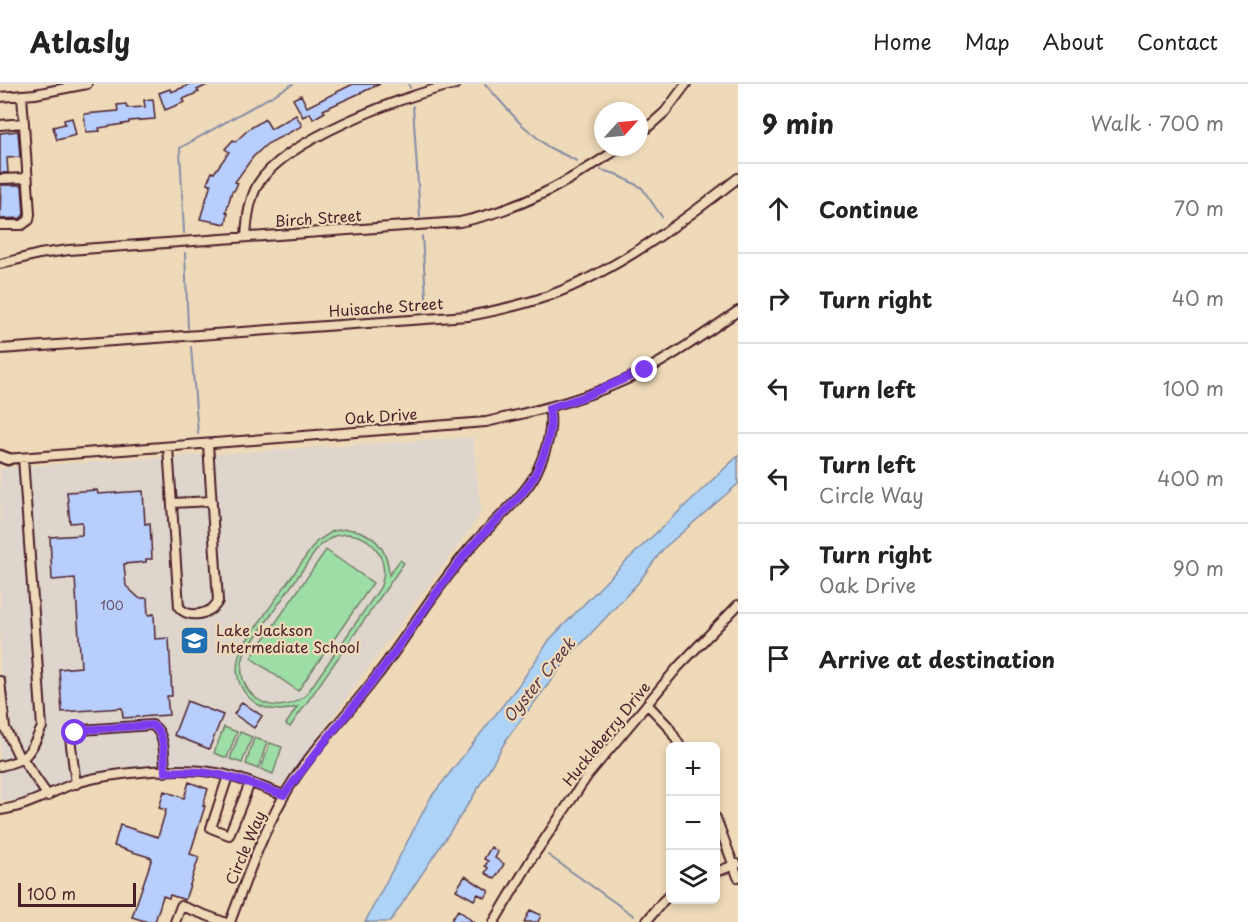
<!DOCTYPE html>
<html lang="en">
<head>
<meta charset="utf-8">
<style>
	:root { --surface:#fff; --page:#f2f2f2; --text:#222; --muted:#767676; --line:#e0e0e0 }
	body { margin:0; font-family:"Playpen Sans",sans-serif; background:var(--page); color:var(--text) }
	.controls { position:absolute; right:18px; bottom:18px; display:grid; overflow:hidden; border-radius:9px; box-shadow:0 3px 9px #0003 }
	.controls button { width:54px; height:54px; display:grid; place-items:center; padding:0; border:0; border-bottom:2px solid var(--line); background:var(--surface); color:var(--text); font:30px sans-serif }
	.compass { position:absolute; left:594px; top:18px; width:54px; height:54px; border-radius:50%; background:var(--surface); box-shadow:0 3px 9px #0003; rotate:63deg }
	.scale { position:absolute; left:18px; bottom:15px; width:118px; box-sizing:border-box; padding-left:6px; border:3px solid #4a1f2b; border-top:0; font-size:16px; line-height:21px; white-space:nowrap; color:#4a1f2b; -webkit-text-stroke:4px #eedab8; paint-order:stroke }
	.stop { position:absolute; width:18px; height:18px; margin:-14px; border:4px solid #7c3aed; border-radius:50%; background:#fff }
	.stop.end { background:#7c3aed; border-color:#fff; box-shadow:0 2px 6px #0008 }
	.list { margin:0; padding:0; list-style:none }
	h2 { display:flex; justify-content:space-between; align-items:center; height:78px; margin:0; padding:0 24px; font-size:26px }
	h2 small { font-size:20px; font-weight:400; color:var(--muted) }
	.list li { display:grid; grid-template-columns:39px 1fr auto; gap:18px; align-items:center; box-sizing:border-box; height:90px; padding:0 24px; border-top:2px solid var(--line) }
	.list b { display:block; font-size:22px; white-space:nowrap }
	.list p { margin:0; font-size:20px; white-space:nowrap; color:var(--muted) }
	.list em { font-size:20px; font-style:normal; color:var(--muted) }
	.icon { flex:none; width:33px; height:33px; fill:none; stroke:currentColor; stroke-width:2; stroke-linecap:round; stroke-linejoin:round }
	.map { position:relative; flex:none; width:738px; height:838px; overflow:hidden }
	header { display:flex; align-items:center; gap:36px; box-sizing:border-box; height:84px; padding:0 30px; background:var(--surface); border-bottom:2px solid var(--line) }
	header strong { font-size:28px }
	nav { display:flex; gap:33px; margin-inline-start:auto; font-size:21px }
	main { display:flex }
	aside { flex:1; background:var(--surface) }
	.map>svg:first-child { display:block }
	.built { fill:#ded6cd }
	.green { fill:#9ddda6; stroke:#747e68; stroke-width:1.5; fill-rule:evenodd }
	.water { fill:#add4f7; stroke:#858ca5; stroke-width:1.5 }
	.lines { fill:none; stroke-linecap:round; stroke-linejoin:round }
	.stream { stroke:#858ca5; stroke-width:2 }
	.building { fill:#b8cefd; stroke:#4a1f2b; stroke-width:1.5 }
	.minor-casing { stroke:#4a1f2b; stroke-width:12 }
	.major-casing { stroke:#4a1f2b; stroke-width:15 }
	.minor { stroke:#eedab8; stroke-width:8 }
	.major { stroke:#eedab8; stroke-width:10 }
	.route { stroke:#7c3aed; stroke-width:8 }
	.labels { text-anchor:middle; stroke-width:4.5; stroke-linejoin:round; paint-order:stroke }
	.number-label { font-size:12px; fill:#664b60 }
	.street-label { font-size:15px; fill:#4a1f2b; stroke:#eedab8 }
	.poi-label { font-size:15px; fill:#4a1f2b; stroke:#eedab8; text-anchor:start }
	.water-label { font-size:16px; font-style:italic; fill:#593a4a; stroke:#eedab8 }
</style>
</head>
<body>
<header>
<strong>Atlasly</strong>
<nav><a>Home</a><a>Map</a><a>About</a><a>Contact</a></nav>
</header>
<main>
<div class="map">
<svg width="738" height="838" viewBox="0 0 738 838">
	<rect width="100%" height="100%" fill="#eedab8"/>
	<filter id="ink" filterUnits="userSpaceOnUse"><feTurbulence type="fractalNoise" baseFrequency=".0167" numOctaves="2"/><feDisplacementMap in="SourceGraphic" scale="12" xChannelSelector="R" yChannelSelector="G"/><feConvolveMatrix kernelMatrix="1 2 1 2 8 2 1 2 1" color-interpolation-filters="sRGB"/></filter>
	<g filter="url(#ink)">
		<path class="built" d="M473,353L481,430L282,702L238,689L205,682L171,681L106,687L87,691L18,717H0V384Z"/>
		<path class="green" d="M346,445C372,446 389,465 389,491L400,476L404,479L290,643L286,640L297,623C256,637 222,599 244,560L316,458L333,447ZM346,450C374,451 391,477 380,504L306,611C273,639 229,608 245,568L320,461L334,452Z
			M326,466L373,499L298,607L251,574Z
			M224,643L237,648L227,674L214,669Z
			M240,648L252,653L242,679L230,675Z
			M254,654L267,658L258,685L246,680Z
			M270,659L282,663L273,690L261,685Z"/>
		<path class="water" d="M738,372V400L663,465L638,499L569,573L508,653L471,716L390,838H365L431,713L521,598L550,555L623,480Z"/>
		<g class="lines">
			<path class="stream" d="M409,0L410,4
				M485,0L520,39L548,63L577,77
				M413,22L420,133
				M601,86L616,90L642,104L662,133
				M184,149L180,64L293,0
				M422,152L427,226
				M185,169L188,244
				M191,263L198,350
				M548,771L634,832"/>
		</g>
		<path class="building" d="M186,0H209L197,6L199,8L183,15L185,18L165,26L159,9L170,5L171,8L187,2Z
			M353,0H380L323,26L325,28L313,35L310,29L303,33L293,15L301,11L307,23Z
			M153,15L155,35L129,37V39L99,44L100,47L86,48L84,30L118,27L117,21L126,20L127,24L145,23L144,16Z
			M296,31L302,42L267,60L253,73L235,98L238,99L234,107H232L226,128L228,129L226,140L200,135L211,100L207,99L212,88L214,89L229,68L225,65L233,56L235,58L249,45L265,35L271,45Z
			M72,34L76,51L57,56L53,43L65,40L64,36Z
			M18,47L20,73L7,74L8,89H0V49Z
			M1,101H22L24,130L21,134L0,135Z
			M97,406L98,410L143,407L145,440L150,439L152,475H146V478L124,480L126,502L139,514H147L148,531L154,530L155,555L169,554L172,612H167L169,631L123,634L122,624L62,628L59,585L81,583L75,494L52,496L50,453L82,451V438L70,439L67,408Z
			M187,617L223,631L209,665L174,651Z
			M242,618L262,632L254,644L234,630Z
			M189,698L208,705L203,722H205L190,770L199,773L185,816L170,811L169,814L163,812L155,838H148L132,833L152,774L114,762L120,741L158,753L166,726L159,724L164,707L184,714Z
			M491,763L498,768L495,774L504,780L495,795L485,789L488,784L485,782L488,777L484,775Z
			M465,792L489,807L485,814L478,810L474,816L456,806Z
			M458,826L465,831L473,838H450Z
			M530,826L541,831L538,838H524Z"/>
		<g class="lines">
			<defs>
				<path id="minor" d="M0,13L35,10L87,0
					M0,41L24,39
					M639,51L665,28L686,0
					M0,95L27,94
					M0,141H22L29,136L30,130L22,11
					M246,153C247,135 249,116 258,100C286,55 404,11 456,0
					M0,180L39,170L69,166L460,138C525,124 566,99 621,63
					M0,265L468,232C495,227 522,221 548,212C616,187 682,138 738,94
					M168,363L179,523C189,536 212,530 218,517L208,360
					M5,375L486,338C541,326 594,313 644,287C677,270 707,248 738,227
					M172,419L212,417
					M0,597L5,644L20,675
					M647,620L668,642L680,662
					M22,674L48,712
					M0,682C29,676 30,668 42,643L23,374
					M228,692L211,744L229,751L250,699
					M76,700L70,654L81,646L152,641C166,649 164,673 165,688
					M0,726C26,723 49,709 73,700C106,689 176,683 210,688C235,691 260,703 284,711
					M716,734L738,793
					M716,788L737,780
					M175,838L181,822L224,838
					M230,838C246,796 261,752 284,712C308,669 346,633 376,593C408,551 435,505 470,464C489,441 523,415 536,389C545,370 554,345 549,324
					M494,838L532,774L588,691L678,583L738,521
					M646,838L663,817L670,811"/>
				<path id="major" d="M0,372L8,375"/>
			</defs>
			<use href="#minor" class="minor-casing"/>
			<use href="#major" class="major-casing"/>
			<use href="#minor" class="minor"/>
			<use href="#major" class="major"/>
		</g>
	</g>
	<g class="lines" filter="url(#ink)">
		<path class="route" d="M75,649L81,646L152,641C166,649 164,673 165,688C213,684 241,696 284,711C313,670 346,633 376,593C407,552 435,508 467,468C487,443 522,416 536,389C545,370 554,345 549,324L583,313L645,286"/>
	</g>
	<defs>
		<symbol id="school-square" viewBox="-11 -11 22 22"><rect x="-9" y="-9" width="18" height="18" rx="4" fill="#1f6fb2" stroke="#eedab8"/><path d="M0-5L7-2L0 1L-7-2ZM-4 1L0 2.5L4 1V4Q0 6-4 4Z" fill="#fff"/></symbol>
	</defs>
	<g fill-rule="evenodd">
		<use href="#school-square" x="178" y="540" width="33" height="33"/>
	</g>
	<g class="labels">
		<g class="number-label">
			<text x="112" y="526">100</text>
		</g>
		<g class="street-label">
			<text transform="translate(318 135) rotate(-4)" y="5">Birch Street</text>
			<text transform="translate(386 224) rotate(-4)" y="5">Huisache Street</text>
			<text transform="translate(381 333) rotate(-4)" y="5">Oak Drive</text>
			<text transform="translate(607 650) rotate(-51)" y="5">Huckleberry Drive</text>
			<text transform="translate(246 764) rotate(-67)" y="5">Circle Way</text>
		</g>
		<g class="poi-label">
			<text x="216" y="552">Lake Jackson<tspan x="216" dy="17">Intermediate School</tspan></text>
		</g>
		<g class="water-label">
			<text transform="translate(539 596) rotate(-51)" y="6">Oyster Creek</text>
		</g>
	</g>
</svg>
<div class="controls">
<button>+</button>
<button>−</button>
<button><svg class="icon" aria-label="layers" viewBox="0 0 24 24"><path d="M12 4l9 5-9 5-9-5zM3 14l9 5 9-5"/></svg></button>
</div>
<svg class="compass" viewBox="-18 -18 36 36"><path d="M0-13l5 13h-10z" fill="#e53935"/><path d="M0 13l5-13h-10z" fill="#767676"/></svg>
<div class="scale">100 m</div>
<div class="stop" style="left:75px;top:649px"></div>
<div class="stop end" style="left:645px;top:286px"></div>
</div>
<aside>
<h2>9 min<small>Walk · 700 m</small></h2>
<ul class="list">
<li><svg class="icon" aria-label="ahead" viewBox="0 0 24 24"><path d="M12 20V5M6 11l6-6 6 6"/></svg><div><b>Continue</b></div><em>70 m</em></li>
<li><svg class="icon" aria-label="right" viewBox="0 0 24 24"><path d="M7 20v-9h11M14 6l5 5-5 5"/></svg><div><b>Turn right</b></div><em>40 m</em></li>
<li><svg class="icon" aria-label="left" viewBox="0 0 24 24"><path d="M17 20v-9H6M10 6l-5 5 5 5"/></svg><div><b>Turn left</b></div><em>100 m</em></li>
<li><svg class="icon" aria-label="left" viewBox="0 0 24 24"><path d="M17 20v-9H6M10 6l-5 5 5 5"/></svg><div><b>Turn left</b><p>Circle Way</p></div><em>400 m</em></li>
<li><svg class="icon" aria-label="right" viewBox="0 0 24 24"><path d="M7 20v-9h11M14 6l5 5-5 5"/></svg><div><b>Turn right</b><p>Oak Drive</p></div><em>90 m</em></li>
<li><svg class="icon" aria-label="arrive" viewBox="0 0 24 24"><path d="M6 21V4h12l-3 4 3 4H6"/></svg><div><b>Arrive at destination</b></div></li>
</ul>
</aside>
</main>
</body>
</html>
